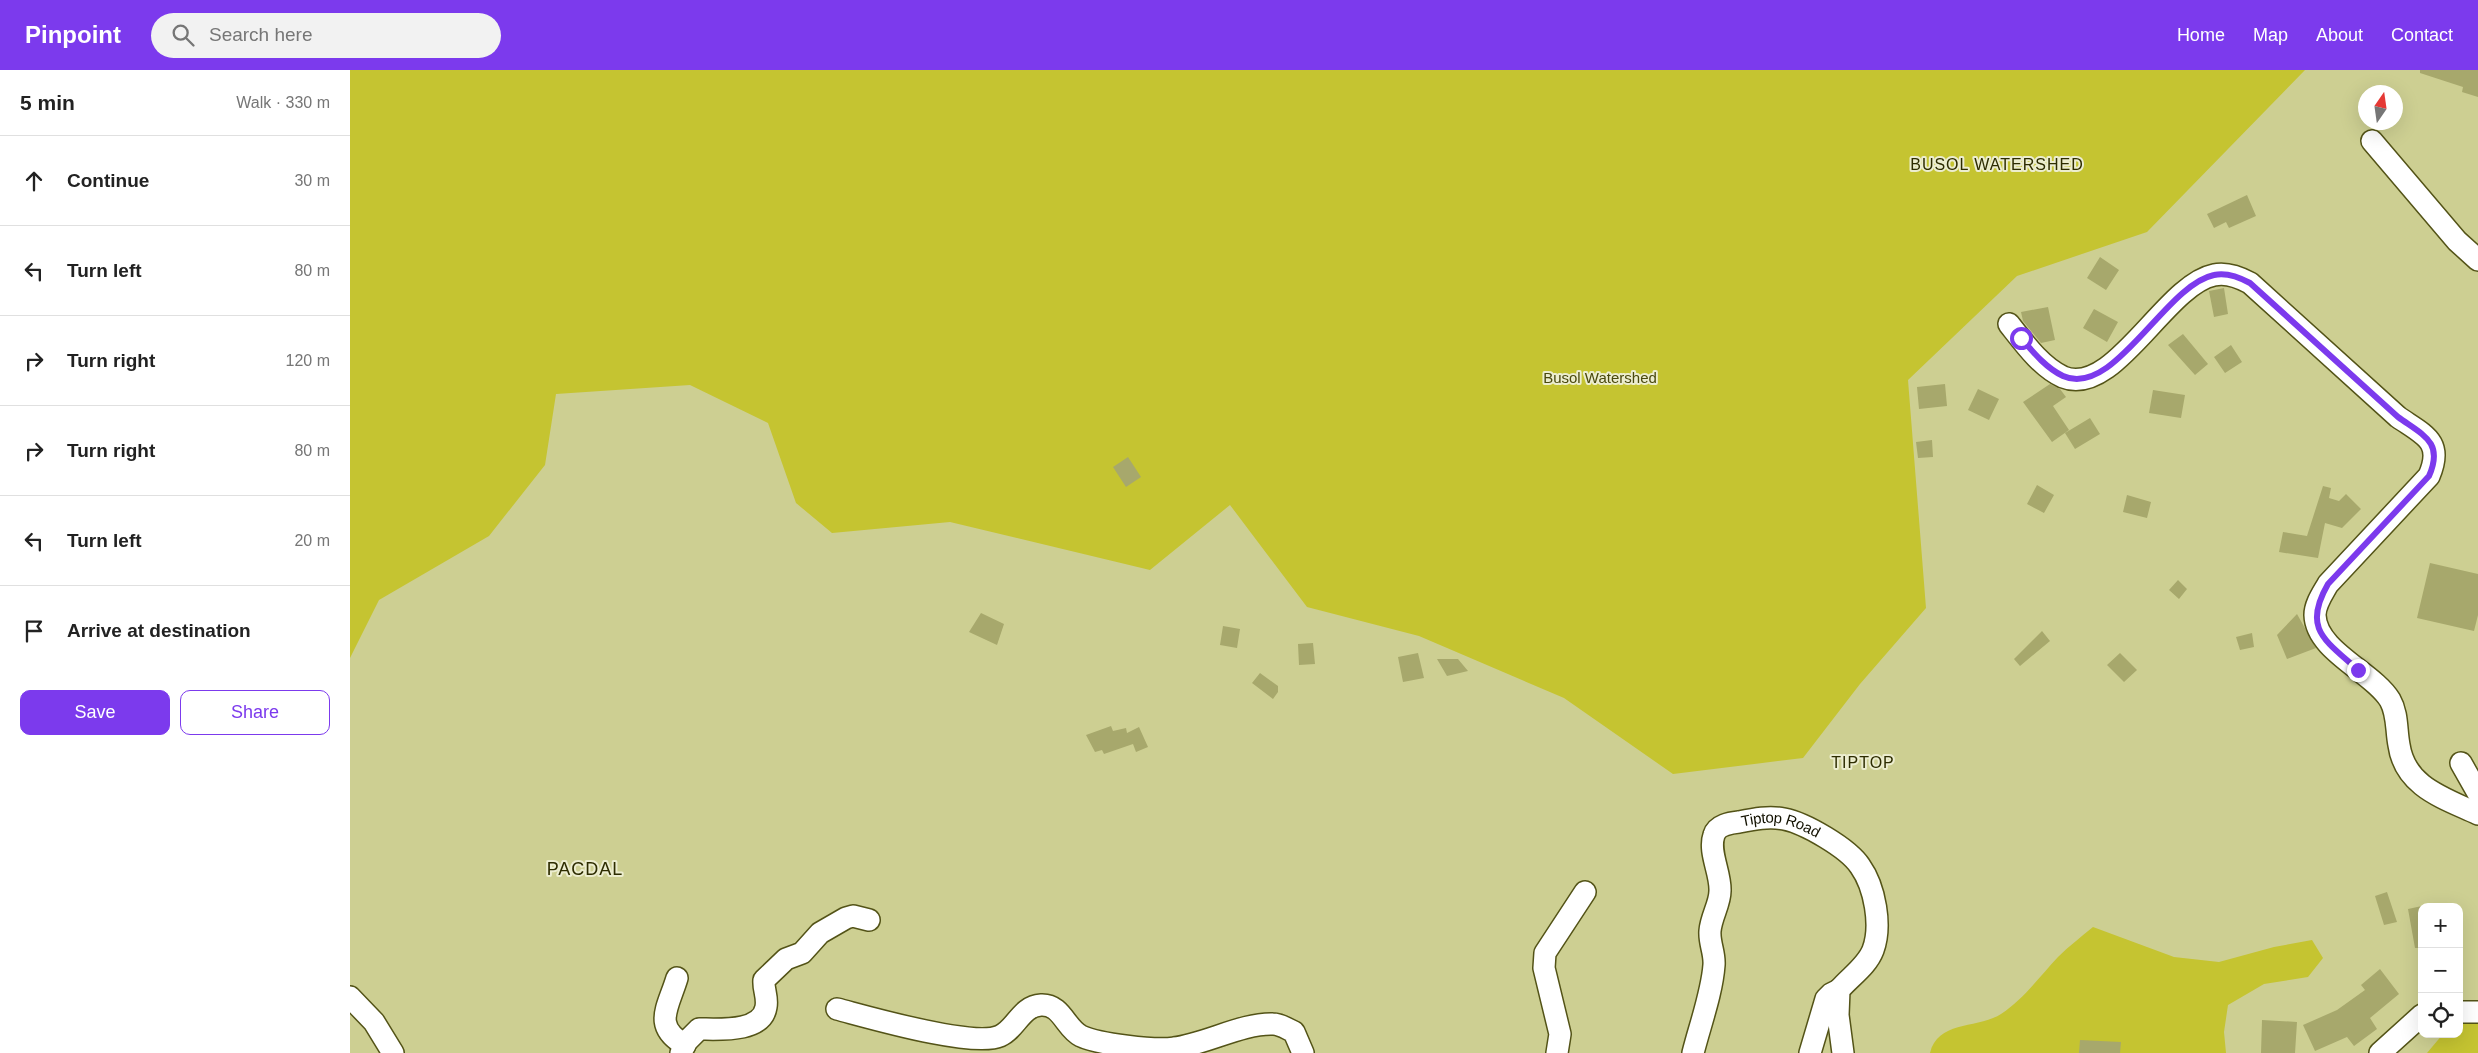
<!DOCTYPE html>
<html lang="en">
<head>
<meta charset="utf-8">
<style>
	:root { --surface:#fff; --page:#f2f2f2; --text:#222; --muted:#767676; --line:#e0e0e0; --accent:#7c3aed }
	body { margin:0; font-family:Helvetica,sans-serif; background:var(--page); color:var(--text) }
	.controls { position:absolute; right:15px; bottom:15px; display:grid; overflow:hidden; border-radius:10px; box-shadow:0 5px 20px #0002 }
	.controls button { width:45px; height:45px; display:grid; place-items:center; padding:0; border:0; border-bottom:1px solid var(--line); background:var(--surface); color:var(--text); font:25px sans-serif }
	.compass { position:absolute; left:2008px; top:15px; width:45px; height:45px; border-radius:50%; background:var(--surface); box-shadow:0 5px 20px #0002; rotate:13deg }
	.stop { position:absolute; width:15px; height:15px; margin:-11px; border:4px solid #7c3aed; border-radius:50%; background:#fff }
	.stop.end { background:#7c3aed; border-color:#fff; box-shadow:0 1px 5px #0008 }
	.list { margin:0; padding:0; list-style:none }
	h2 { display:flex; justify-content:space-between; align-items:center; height:65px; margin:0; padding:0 20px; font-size:21px }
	h2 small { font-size:16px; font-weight:400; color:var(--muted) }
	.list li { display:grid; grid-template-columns:32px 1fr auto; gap:15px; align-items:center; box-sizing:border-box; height:90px; padding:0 20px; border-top:1px solid var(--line) }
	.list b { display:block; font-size:19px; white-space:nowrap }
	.list em { font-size:16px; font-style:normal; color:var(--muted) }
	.actions { display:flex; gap:10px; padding:15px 20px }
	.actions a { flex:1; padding:11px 0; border:1px solid var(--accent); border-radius:10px; text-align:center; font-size:18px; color:var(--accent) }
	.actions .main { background:var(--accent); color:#fff }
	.icon { flex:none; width:28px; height:28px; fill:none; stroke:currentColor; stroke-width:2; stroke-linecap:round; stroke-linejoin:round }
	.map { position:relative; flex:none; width:2128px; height:983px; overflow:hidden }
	header { display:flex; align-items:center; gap:30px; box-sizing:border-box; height:70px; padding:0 25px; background:var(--accent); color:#fff }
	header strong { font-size:24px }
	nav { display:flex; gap:28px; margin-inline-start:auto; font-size:18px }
	.search { width:350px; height:45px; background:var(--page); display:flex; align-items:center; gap:12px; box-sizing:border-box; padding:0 18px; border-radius:28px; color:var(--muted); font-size:19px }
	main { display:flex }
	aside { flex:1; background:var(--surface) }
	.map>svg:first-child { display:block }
	.green { fill:#c5c431 }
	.building { fill:#a7a86c }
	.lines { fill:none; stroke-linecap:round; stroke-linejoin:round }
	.minor-casing { stroke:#535317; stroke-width:24 }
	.minor { stroke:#fff; stroke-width:21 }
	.route { stroke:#7c3aed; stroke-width:6 }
	.labels { text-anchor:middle; stroke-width:4; stroke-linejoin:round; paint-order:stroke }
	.park-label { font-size:15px; fill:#49480d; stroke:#ecedcf }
	.street-label { font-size:15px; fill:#121100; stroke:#ecedcf }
	.neighbourhood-label { font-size:16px; letter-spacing:1px; fill:#2d2c00; stroke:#ecedcf }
	.quarter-label { font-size:18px; letter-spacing:1px; fill:#2d2c00; stroke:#ecedcf }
</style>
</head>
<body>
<header>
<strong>Pinpoint</strong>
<div class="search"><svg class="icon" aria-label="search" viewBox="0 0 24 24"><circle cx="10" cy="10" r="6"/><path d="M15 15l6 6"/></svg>Search here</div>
<nav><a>Home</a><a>Map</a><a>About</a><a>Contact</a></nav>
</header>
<main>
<aside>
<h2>5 min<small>Walk · 330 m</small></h2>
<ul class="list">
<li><svg class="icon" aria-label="ahead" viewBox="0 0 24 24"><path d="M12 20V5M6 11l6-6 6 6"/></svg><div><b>Continue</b></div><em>30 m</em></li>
<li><svg class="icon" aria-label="left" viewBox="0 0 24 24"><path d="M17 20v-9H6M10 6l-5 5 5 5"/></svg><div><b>Turn left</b></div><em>80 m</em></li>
<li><svg class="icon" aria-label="right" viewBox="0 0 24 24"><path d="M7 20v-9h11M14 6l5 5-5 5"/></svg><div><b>Turn right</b></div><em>120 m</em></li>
<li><svg class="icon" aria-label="right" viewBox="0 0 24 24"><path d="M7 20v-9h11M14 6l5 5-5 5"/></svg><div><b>Turn right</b></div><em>80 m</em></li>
<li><svg class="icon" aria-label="left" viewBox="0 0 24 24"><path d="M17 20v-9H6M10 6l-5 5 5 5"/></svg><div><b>Turn left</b></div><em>20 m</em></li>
<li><svg class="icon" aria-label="arrive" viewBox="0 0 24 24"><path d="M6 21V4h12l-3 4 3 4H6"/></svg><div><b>Arrive at destination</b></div></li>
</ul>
<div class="actions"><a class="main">Save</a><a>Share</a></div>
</aside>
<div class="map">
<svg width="2128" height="983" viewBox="0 0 2128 983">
	<rect width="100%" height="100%" fill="#cdcf92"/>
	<path class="green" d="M0,0H1955L1797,162L1667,206L1558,310L1576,538L1510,614L1453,688L1323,704L1214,628L1069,566L957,537L880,435L800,500L600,452L482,463L446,433L418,353L340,315L206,324L195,395L139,466L29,530L0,588Z
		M1743,857L1824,887L1869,892L1924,877L1962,870L1973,888L1958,907L1914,914L1878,935L1874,962L1876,983H1580C1588,950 1628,959 1651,944C1673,930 1690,906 1708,887C1719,876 1731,867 1743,857Z
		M2128,948V983H2077L2093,964H2109V951Z"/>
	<path class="building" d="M2070,0H2128V27L2112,22L2113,17L2070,3Z
		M1897,125L1906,146L1879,158L1876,152L1864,158L1857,144Z
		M1750,187L1769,200L1756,220L1737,208Z
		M1874,218L1878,244L1864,247L1859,221Z
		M1698,237L1705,270L1691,273L1673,251L1671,242Z
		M1744,239L1768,252L1757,272L1733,258Z
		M1833,264L1858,294L1845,305L1818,275Z
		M1881,275L1892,292L1875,303L1864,287Z
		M1595,314L1597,336L1569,339L1567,317Z
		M1700,314L1710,319L1716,327L1703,336L1719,360L1702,372L1673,332Z
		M1628,319L1649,329L1639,350L1618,340Z
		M1803,320L1835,325L1831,348L1799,343Z
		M1740,348L1750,364L1725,379L1715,363Z
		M1582,370L1583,387L1568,388L1566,372Z
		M778,387L791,407L776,417L763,397Z
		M1687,415L1704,425L1694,443L1677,434Z
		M1973,416L1981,418L1979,428L1989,431L1996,424L2011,439L1992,458L1975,453L1968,488L1929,482L1933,462L1957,466Z
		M1777,425L1801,432L1797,448L1773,442Z
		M2080,493L2128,504V545L2124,561L2067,548Z
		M1828,510L1837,519L1829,529L1819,520Z
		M631,543L654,554L647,575L619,562Z
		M1947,544L1966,578L1937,589L1927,565Z
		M873,556L890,559L887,578L870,575Z
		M1692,561L1700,571L1670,596L1664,589Z
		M1902,563L1904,577L1890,580L1886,567Z
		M963,573L965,594L949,595L948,574Z
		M1068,583L1074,608L1053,612L1048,587Z
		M1770,583L1787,600L1774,612L1757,595Z
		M1087,589H1108L1118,601L1097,606Z
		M910,603L928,616V622L923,629L902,613Z
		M761,656L763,661L776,658L777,663L789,657L798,677L786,682L783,674L754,684L752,680L745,682L736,665Z
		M2037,822L2047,852L2034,855L2025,826Z
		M2072,836V878H2065L2058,839Z
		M2030,899L2049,924L2020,948L2027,959L2004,976L1997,967L1965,981L1953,955L1987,940L2015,920L2011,915Z
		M1912,950L1947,952L1945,983H1911Z
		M1730,970L1771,972L1770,983H1729Z"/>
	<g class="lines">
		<defs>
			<g id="minor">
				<path d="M2022,71L2107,171L2128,190"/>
				<path d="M1659,254C1674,273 1691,297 1713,307C1764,328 1815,215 1864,205C1877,202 1889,207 1900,213L2048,347C2074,365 2094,371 2079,406L1978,514C1973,523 1965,534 1965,545C1966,581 2023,602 2040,630C2048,644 2046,660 2049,675C2055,717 2094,728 2128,744"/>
				<path d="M2111,693L2128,723"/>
				<path d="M327,908C318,938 302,956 335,975"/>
				<path d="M0,927L24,952L43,983"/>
				<path d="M487,939C518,947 623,978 650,966C666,959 671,936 691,935C712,934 715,958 731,966C748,974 805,981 824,978C856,974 892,953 923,954C931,954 937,959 944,962L953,983"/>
				<path d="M2109,942H2128"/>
				<path d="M331,983L336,972L349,959C368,959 412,963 416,937C418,927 413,919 414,910L436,889L452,883L470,863L496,848L503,846L519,850"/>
				<path d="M1207,983L1210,964L1194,898L1195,883L1235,822"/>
				<path id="s1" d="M1343,983C1350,955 1362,923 1364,895C1365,883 1359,873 1360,861C1361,847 1370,834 1370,821C1371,803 1358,782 1364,765C1367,755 1380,753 1389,752C1404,749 1419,746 1434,749C1455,753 1498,778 1510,796C1525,817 1532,856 1523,880C1517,896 1500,907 1489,920L1488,945L1493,983"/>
				<path d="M1460,983L1476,929L1481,924L1489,920"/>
				<path d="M2030,983L2072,945"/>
			</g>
		</defs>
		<use href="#minor" class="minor-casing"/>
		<use href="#minor" class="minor"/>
	</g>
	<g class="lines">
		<path class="route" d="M1671,268C1683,282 1696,298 1713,306C1764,329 1815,215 1864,205C1877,202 1889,207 1900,213L2048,347C2073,365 2094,372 2079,406L1978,514C1952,559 1975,570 2008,600"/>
	</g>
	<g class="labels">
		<g class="park-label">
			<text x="1250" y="313">Busol Watershed</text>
		</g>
		<g class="street-label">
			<text dy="5" stroke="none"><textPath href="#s1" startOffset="296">Tiptop Road</textPath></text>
		</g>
		<g class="neighbourhood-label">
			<text x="1647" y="100">BUSOL WATERSHED</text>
			<text x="1513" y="698">TIPTOP</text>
		</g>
		<g class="quarter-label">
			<text x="235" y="805">PACDAL</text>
		</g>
	</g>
</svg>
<div class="controls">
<button>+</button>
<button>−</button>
<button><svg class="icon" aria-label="locate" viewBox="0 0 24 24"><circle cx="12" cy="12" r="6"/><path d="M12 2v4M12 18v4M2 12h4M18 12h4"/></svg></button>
</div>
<svg class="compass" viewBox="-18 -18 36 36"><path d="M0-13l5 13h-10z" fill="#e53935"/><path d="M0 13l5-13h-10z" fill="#767676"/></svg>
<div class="stop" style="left:1671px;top:268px"></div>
<div class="stop end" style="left:2008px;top:600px"></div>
</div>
</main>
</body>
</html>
